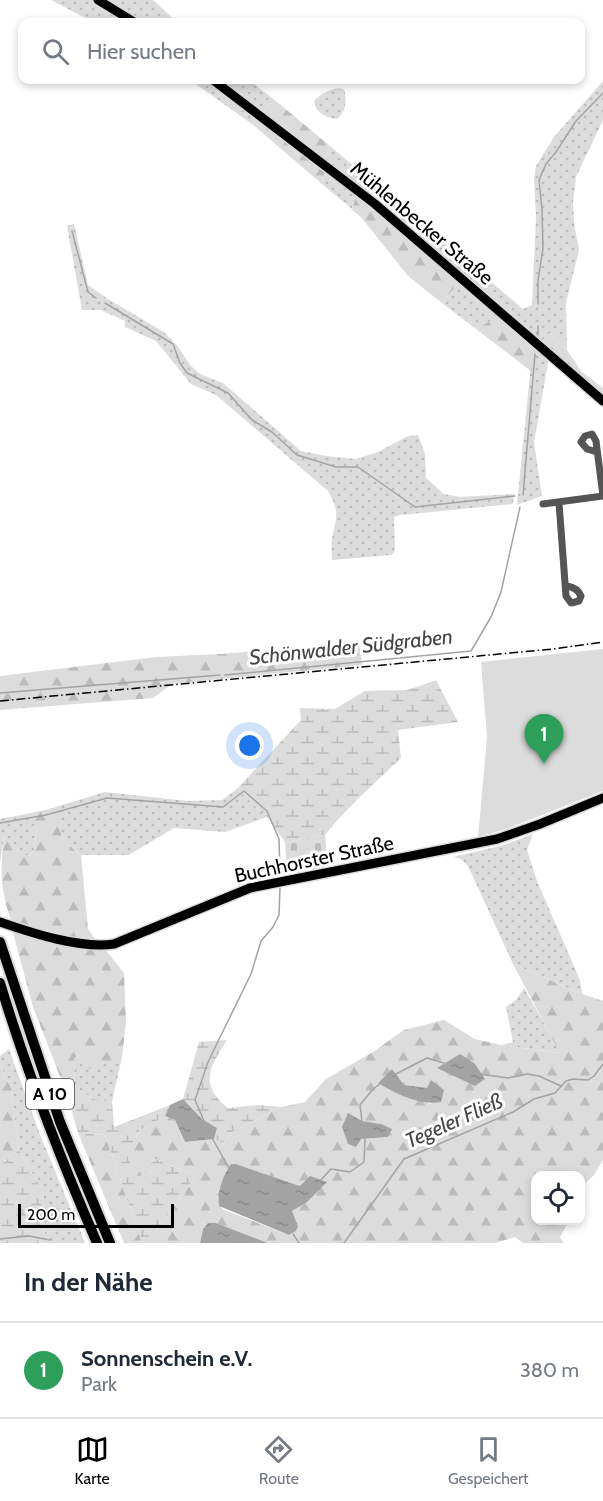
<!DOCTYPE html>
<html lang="de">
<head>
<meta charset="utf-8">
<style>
	:root { --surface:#fff; --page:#f6f6f7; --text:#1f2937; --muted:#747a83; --line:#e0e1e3; --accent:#000 }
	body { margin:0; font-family:Cabin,sans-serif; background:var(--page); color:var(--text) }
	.controls { position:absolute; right:18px; bottom:18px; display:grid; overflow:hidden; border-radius:12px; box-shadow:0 3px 9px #0003 }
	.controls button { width:54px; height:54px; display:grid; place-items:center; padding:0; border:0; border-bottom:2px solid var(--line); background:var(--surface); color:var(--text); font:30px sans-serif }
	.scale { position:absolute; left:18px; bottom:15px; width:156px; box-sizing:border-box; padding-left:6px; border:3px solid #000; border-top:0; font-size:16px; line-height:21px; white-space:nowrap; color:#000; -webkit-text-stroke:4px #fff; paint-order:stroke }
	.you { position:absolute; left:250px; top:746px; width:21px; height:21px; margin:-15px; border:4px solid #fff; border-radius:50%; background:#1a73e8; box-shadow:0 0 0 9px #1a73e833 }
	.badge { display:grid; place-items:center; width:39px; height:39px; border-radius:50%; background:var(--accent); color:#fff; font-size:20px; font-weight:700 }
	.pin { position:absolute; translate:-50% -50px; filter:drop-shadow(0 2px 3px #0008) }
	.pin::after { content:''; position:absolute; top:32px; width:21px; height:18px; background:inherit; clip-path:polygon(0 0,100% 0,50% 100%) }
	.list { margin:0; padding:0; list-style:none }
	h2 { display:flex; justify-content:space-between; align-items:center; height:78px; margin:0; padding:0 24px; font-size:26px }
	h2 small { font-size:20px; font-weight:400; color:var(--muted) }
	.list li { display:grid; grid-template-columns:39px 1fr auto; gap:18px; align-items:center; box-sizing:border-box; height:96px; padding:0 24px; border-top:2px solid var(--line) }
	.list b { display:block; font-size:22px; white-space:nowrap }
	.list p { margin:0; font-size:20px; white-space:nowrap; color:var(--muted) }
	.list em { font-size:20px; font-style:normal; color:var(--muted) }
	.icon { flex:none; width:33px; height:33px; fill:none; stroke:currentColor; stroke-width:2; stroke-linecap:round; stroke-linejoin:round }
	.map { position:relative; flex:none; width:603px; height:1243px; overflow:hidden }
	.search { position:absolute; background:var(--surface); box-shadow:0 3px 9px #0003; left:18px; right:18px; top:18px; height:66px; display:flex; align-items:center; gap:15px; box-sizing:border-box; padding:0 21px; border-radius:12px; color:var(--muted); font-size:22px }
	.sheet { height:174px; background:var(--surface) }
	nav { display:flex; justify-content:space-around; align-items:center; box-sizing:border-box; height:84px; border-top:2px solid var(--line); background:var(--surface); font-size:16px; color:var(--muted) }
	nav a { display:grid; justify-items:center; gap:3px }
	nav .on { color:var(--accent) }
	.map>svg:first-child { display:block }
	.grass { fill:url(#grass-dots) }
	.forest { fill:url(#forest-firs); fill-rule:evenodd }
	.wetland { fill:url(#wetland-marsh) }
	.cemetery { fill:url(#cemetery-stones) }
	.garden { fill:#dcdcdc }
	.water { fill:url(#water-ripples) }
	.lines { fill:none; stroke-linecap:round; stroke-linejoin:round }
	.stream { stroke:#a3a3a3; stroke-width:1.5 }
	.major-casing { stroke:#dbdbdb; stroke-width:12 }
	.highway-casing { stroke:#dbdbdb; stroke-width:14 }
	.minor { stroke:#555; stroke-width:7 }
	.major { stroke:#000; stroke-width:9 }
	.highway { stroke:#000; stroke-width:10 }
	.rail { stroke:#000; stroke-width:1.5; stroke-dasharray:9 3 1.5 3; stroke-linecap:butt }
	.labels { text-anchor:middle; stroke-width:6; stroke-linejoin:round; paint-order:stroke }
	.shield { fill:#fff; stroke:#4c4c4c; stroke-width:1.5 }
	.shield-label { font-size:18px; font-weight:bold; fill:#000 }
	.street-label { font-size:20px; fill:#000; stroke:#fff }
	.water-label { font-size:21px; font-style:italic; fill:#444; stroke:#fff }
</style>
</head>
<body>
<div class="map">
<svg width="603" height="1243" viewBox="0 0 603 1243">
	<defs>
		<pattern id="grass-dots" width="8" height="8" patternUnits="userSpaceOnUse" patternTransform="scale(1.5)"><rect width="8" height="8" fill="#dcdcdc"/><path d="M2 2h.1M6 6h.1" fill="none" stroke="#bbb" stroke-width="1.8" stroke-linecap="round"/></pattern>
		<pattern id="forest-firs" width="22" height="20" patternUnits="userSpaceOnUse" patternTransform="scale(1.5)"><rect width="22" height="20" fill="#dcdcdc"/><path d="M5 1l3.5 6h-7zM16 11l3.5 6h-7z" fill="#bbb"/></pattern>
		<pattern id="wetland-marsh" width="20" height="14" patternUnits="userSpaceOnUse" patternTransform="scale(1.5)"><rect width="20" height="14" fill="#dcdcdc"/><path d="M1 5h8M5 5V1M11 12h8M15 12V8" fill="none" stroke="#bbb"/></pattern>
		<pattern id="cemetery-stones" width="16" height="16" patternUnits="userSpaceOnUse" patternTransform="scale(1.5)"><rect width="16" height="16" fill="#dcdcdc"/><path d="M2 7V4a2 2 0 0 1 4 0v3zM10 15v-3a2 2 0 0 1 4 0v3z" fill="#bbb"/></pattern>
		<pattern id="water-ripples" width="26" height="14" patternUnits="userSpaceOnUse" patternTransform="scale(1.5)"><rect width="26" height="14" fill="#a3a3a3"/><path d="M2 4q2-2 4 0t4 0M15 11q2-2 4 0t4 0" fill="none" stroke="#8b8b8b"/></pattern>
	</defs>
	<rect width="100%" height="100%" fill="#fff"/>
	<path class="grass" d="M51,0H153L177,22H93Z
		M190,80H249L276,101L270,104L252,124Z
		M603,81V120L576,177L573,202L574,223L579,250L566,303L567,350L550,333L542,341L534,344L549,358L534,442L542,496L517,505L533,344L501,315L476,329L442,303L460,281L412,240L424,225L523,309L532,305L536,218L534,178L536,166L554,137Z
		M339,88L344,89C347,100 346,112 337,119C327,118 316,113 314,102C319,94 330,89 339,88Z
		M330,146L362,173L352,209L322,184Z
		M74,224L88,285L108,299L164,332L179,348L190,365L200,374L223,383L301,451L326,456L356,459L378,452L408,436L418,435L425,454L426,478L444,494L460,497L514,494L513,504L400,515L394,517L395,550L392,555L332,560C332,553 331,546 332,539C336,515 341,515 328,491L216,395L191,384L156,341L125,327V321L101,310H82L67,226Z
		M237,789L267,817L225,832L174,828L129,855H81L65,841L49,809L105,792L188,801L222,800Z
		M26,814L37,826L34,852L26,856L4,836L0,863V819Z
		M533,834L527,850L537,881L580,980L582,994L513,964L468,866L461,859L453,857L504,845Z
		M524,988L561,1053L501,1045L513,1042L506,1007L516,1000Z
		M9,1049L41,1137L85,1243H49L39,1219L44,1193L19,1150L11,1088L0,1064V1056Z
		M81,1054L89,1068L122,1057L112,1102L93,1099L75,1088L74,1060Z"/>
	<path class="forest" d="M276,101L330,146L322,184L252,124L270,104Z
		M362,173L424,225L412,239L460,281L442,303L408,276L361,217L352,210Z
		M500,315L533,344L532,372L476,329Z
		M550,333L567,350L581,371L603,388V398L568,368L542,341Z
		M359,642L362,665L172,684L153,698L0,710V676L156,657L221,654Z
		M49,809L60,812C57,836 63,840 81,855L88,929L97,942L46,932L12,923C0,890 0,870 4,836L27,856L34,852L37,827L26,814Z
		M12,929L104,948L124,973L126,1022L122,1057L88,1069L81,1054L74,1059L75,1088L68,1097L33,1007Z
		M513,964L582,994L603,1001V1160L594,1175L581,1187L580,1176H536V1220L569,1221L560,1237L564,1243H523L515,1237L495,1243H268L216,1223L203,1229L200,1243H147L196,1176L153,1158L150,1175L134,1177L126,1153L141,1129L165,1116L175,1120L185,1142L214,1139L224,1143L232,1132L281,1107L305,1102L326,1079L373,1052L404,1030L444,1020L475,1039L501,1045L560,1053ZM392,1070L404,1085L427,1089L432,1080L431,1104L378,1083ZM362,1121L381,1124L388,1137L361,1139ZM231,1164H236L300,1186L306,1203L292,1211L298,1226L292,1234L289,1235L222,1209C219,1193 220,1177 231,1164Z
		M0,1064L11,1088L19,1150L0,1165Z
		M78,1133L105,1135L142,1243H124Z"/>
	<path class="wetland" d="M436,680L458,722L398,730L401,758C375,783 347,807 325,835L285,842L267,817L237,789L301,720L300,708L335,709L365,691L408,690Z
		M227,1040C210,1067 198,1084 228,1108L258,1105L281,1107L232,1132L224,1143L214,1139L217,1128L202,1119L183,1099L199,1042Z
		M75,1088L93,1099L112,1102L114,1127L170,1105L165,1116L140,1130L127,1153L134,1176L150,1175L153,1158L196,1176L147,1243H142L105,1135L78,1133L68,1097Z
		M19,1150L44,1193L39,1219L49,1243H0V1165Z"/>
	<path class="cemetery" d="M325,835L328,867L287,875L285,842Z"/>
	<path class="garden" d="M603,649V791L506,829L478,837L487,737L481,662Z"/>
	<path class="water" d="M460,1054L475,1064L485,1079L475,1086L437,1068Z
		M392,1069L404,1085L427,1088L431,1080L444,1090L441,1102C420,1106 396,1094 378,1083Z
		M183,1099L202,1119L217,1128L214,1139L185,1142L175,1120L165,1116L170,1105Z
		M348,1113L362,1121L381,1124L392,1129L388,1137L361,1139L356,1147L348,1144L342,1127Z
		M231,1164H236L300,1186L310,1176L327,1182L306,1203L292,1211L298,1226L296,1231L289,1235L219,1206C217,1193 223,1174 231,1164Z
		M208,1223H216L268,1243H200L203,1229Z"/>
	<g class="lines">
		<path class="stream" d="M72,231L88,292L96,298
			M105,303L173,344L180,363L187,373L228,393L252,420L272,432L297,455L336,467H358L415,507L515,496
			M538,304V281L543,248L542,210L539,180L546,164L556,152L576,121L603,93
			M538,335V326
			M523,495L535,354
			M225,675L471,651L491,617L501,592L520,507
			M0,693L220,675
			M0,823L46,815L107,798L223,807L244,791L267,811L279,839L280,874
			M480,1074L508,1078L527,1074L539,1076L561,1086
			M394,1075L427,1058L444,1063
			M204,1121L195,1100L208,1062L251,974L261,941L273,927L279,915L280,888
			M362,1122L360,1105L373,1089L380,1084
			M212,1138L229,1168
			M320,1181L331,1169L350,1172L364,1162L365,1139
			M293,1234L299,1243
			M0,1239L29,1236L50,1240
			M344,1243L404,1159L513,1112L534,1099L555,1093L566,1081L573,1079L588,1080L594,1076L603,1064"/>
		<defs>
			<path id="major" d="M98,0L134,22
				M213,80L375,204L603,401
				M0,922C32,933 80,949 114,944L250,888L497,839L540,824L603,798"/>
			<path id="highway" d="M0,942L60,1122L110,1243
				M0,983C27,1072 60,1158 97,1243"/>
		</defs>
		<use href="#major" class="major-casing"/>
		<use href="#highway" class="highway-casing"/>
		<path class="minor" d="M597,452L587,449L581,442L585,436L592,434L596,441L603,496
			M559,503L566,596L571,603L579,601L581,596C578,589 573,587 567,586
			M543,504L603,496"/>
		<use href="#major" class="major"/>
		<use href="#highway" class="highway"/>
		<path class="rail" d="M0,701L553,649L603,642"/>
	</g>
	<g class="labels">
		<rect class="shield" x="26" y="1079" width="48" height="30" rx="4.5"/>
		<g class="shield-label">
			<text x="50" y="1100">A 10</text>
		</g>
		<g class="street-label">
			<text transform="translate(422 223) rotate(40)" y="7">Mühlenbecker Straße</text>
			<text transform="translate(314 859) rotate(-12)" y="7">Buchhorster Straße</text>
		</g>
		<g class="water-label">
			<text transform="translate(351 647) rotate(-6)" y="7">Schönwalder Südgraben</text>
			<text transform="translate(454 1121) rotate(-24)" y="7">Tegeler Fließ</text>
		</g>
	</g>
</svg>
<div class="controls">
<button><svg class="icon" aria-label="locate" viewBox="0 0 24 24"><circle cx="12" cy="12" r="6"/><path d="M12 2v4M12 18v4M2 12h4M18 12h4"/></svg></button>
</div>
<div class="scale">200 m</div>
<div class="you"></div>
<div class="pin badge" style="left:544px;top:764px;background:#2e9e5b">1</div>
<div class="search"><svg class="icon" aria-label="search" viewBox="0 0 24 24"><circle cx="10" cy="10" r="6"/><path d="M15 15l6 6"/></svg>Hier suchen</div>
</div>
<section class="sheet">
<h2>In der Nähe<small></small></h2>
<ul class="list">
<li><span class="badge" style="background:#2e9e5b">1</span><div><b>Sonnenschein e.V.</b><p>Park</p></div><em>380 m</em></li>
</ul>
</section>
<nav>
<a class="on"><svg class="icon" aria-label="map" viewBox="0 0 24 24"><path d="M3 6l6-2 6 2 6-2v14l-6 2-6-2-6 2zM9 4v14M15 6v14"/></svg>Karte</a>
<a><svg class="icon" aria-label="directions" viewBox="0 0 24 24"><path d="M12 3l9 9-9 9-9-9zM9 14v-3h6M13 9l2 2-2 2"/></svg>Route</a>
<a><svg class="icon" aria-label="saved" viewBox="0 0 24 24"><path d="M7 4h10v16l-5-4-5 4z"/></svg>Gespeichert</a>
</nav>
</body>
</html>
